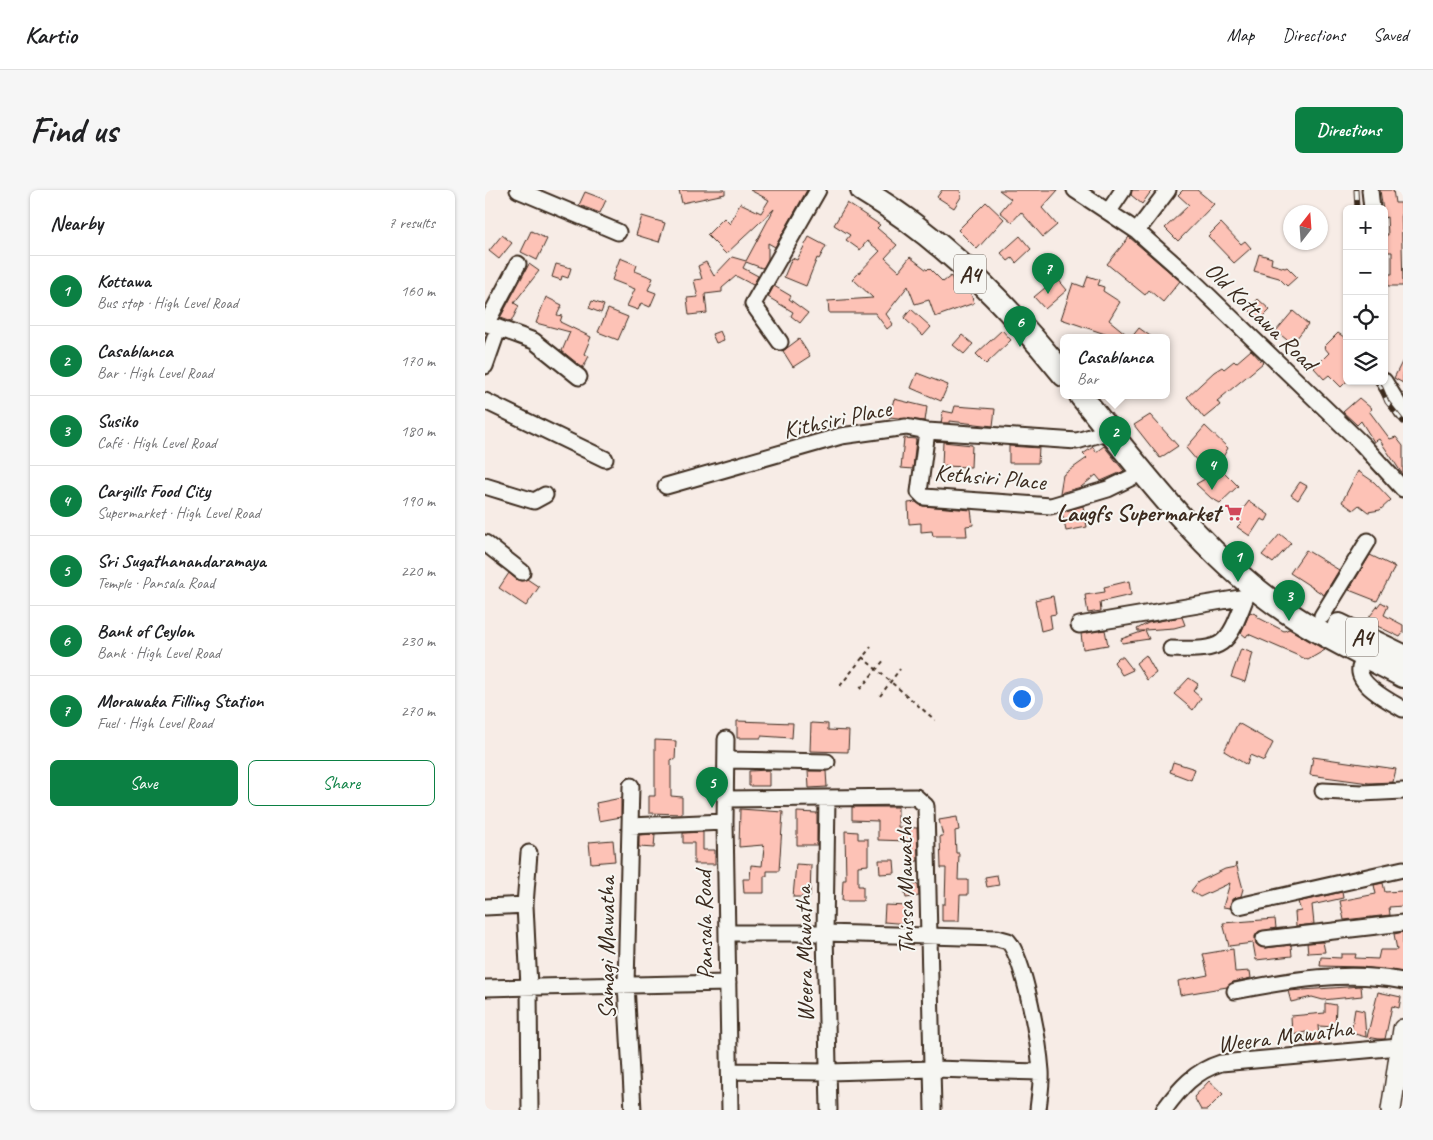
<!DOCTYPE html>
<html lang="en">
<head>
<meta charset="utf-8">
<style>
	:root { --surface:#fff; --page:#f6f6f6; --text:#202124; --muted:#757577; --line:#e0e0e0; --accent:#0b8043 }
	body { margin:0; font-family:Caveat,sans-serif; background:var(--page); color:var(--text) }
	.controls { position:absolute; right:15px; top:15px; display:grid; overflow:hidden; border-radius:8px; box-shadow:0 1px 4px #0004 }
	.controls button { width:45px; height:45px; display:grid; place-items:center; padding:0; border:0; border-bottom:1px solid var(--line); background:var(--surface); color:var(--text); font:25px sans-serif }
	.compass { position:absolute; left:798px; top:15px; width:45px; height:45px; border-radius:50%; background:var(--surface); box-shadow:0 1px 4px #0004; rotate:17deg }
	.you { position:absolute; left:536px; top:508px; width:18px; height:18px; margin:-12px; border:4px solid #fff; border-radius:50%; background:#1a73e8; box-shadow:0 0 0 8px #1a73e833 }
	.badge { display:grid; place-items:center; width:32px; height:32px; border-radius:50%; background:var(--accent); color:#fff; font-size:16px; font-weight:700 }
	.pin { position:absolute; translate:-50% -41px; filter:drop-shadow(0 1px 2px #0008) }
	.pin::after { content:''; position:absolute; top:26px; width:18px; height:15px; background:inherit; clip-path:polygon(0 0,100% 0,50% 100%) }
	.popup { position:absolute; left:575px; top:144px; width:110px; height:65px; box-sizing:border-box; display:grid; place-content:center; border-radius:8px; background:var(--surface); filter:drop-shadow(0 1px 4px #0005); font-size:16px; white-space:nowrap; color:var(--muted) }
	.popup b { font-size:19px; color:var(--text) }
	.popup::after { content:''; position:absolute; left:50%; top:100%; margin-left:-10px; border:10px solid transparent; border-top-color:var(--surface) }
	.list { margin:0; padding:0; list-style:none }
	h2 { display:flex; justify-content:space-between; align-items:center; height:65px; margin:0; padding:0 20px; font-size:21px }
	h2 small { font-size:16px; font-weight:400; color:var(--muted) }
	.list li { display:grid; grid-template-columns:32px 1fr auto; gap:15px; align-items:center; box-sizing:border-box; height:70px; padding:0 20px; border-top:1px solid var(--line) }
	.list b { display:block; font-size:19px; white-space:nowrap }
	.list p { margin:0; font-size:16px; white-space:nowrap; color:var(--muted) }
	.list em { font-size:16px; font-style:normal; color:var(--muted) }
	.actions { display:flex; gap:10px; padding:15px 20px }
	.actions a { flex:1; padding:11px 0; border:1px solid var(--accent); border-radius:8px; text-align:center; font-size:18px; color:var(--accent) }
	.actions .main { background:var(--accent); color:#fff }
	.icon { flex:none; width:28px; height:28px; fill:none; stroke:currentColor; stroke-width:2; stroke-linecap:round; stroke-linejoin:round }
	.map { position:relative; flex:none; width:918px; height:920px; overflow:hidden; border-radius:8px }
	header { display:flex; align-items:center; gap:30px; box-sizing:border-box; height:70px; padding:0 25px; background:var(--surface); border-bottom:1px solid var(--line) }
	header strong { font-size:24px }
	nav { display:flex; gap:28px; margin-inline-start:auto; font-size:18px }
	.intro { display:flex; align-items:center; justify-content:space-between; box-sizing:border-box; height:120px; padding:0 30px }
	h1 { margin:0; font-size:35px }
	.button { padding:12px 22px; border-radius:8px; background:var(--accent); color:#fff; font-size:18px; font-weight:700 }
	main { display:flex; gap:30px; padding:0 30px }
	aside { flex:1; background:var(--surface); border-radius:8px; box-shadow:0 1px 4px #0004 }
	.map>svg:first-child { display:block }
	.building { fill:#fdc2b6; stroke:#3b2a1e }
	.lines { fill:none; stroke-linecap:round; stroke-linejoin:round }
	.minor-casing { stroke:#3b2a1e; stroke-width:19 }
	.major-casing { stroke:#3b2a1e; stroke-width:22 }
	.highway-casing { stroke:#3b2a1e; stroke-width:26 }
	.path { stroke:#3b2a1e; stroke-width:2; stroke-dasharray:4 4; stroke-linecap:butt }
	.minor { stroke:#f6f6f2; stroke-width:15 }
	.major { stroke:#f6f6f2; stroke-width:19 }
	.highway { stroke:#f6f6f2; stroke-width:22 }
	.rail-casing { stroke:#3b2a1e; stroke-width:5 }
	.rail { stroke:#f6f6f2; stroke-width:3; stroke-dasharray:9; stroke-linecap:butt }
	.labels { text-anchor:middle; stroke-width:4; stroke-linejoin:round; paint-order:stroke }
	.shield { fill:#f6f6f2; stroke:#73675e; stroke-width:1 }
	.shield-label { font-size:22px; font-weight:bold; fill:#3b2a1e }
	.street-label { font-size:24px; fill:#3b2a1e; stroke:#f6f6f2 }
	.poi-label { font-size:24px; font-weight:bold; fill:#3b2a1e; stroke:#f6f6f2; text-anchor:end }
</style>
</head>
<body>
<header>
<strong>Kartio</strong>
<nav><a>Map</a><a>Directions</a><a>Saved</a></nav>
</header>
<div class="intro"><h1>Find us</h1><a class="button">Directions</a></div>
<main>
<aside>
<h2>Nearby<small>7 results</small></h2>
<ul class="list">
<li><span class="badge">1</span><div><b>Kottawa</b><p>Bus stop · High Level Road</p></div><em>160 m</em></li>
<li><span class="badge">2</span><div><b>Casablanca</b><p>Bar · High Level Road</p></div><em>170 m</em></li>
<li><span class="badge">3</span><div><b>Susiko</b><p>Café · High Level Road</p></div><em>180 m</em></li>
<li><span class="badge">4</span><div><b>Cargills Food City</b><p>Supermarket · High Level Road</p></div><em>190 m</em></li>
<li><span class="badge">5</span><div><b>Sri Sugathanandaramaya</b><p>Temple · Pansala Road</p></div><em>220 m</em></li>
<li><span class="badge">6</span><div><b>Bank of Ceylon</b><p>Bank · High Level Road</p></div><em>230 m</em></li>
<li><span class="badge">7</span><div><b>Morawaka Filling Station</b><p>Fuel · High Level Road</p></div><em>270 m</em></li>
</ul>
<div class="actions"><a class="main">Save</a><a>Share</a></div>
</aside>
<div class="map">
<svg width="918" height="920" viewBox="0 0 918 920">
	<rect width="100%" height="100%" fill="#f7ece6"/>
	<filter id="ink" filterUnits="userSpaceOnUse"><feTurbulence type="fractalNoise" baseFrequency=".02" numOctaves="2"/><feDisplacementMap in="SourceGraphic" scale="10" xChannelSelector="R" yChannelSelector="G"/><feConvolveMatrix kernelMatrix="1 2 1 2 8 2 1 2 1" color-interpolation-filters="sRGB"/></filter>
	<g filter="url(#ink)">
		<path class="building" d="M194,0H240V4L197,13Z
			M265,0H322L290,57L283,53V69L279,77L277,78L261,72L258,78L273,86L268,95L251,86L237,98V102L220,104L222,123L204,125L202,108L213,107L209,90L217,89L213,76L221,72L229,86L247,67L261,71L289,19L241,64L222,45L239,28L245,34L255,13L276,23L284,10Z
			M457,0H475L476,7L469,18L452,7Z
			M514,0H573L557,18L572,35L558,47L536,22L527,32L515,22L526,9Z
			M647,0H667L657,14L646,5Z
			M698,0H712L729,14L693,51L680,38L704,15L693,5Z
			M895,0H908L910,13H916L918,96H903V84H907V62H899V45H903L902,27L899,28Z
			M100,2L121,10L115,23L94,15Z
			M501,12L519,29L492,59L473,40Z
			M362,13L395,35L392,38L412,55L400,68L414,81L425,67L442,80L444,78L458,92L466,86L472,99L480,96L485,101L489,113L450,127L444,110L430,114L423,96L401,124L408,134L402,139L390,123H344L343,111L388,108L368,89L395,61L382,51L375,60L361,50L365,45L349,35Z
			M157,26L180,33L174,52L151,45Z
			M736,33L756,54L760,51L766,58L749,73L723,46Z
			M46,41L62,49L52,70L36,62Z
			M17,45L27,53L14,69L4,61Z
			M535,46L546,59L531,73L527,68L523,71L516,63Z
			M324,47L341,56L334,69L332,68L321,96L299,87L307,68L312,70Z
			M644,47L695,91L678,112L664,100L660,105L622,74Z
			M774,64L787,68L786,74L800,78L802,77L812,87L802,96L794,88L769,81Z
			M135,68L152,75L150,81L168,88L163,100L171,103L165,117L156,113L153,120L142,116L150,99L127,90Z
			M44,74L54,81L29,113L34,116L26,132L15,128Z
			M71,74L86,78L83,88L77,86L76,90L67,87Z
			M603,86L615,90L613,95L619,97L618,101L635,112L624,130L646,148L654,138L668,148H621L623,145L576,129L588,93L599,97Z
			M572,88L582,100L560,119L549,107Z
			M289,96L306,106L304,109L323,123L315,133L306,126L308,122L283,107Z
			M61,107L77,115L72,125L77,126L75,132L106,147L99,164L104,166L98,178L77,161L85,142L51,133Z
			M773,109L785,120L775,130L763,119Z
			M107,111L119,115L116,123L104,118Z
			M123,119L143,127L133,150L113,142Z
			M426,119L446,137L438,146L419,128Z
			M808,121L823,134L807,154L791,141Z
			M517,140L526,150L501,174L491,164Z
			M235,141L239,150L231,153L227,144Z
			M853,143L862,149V191L856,197L844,185L839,189L829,178L844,163L839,157Z
			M477,145L488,154L479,164L468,155Z
			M314,149L325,166L308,177L298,161Z
			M766,160L778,173L732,211L735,215L719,228L702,207L729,182L737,177L739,179L749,171L751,173Z
			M918,170V193L909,188Z
			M432,183L463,195L456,211L426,198Z
			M874,208L887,219L884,221L905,249L911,247L918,256V285L894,249L889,252L876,231L872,235L858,222Z
			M409,209L442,217L440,231L404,227Z
			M470,216L510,219L508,236L465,231V233H456L458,221L468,223Z
			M665,225L693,256L675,268L649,235Z
			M720,236L743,258L725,290L738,281L753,296L735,313L726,308L711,294L725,286L701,258Z
			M419,248L431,249L428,279L416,278Z
			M458,252L487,255L486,277L457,276Z
			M524,256L554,258L553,273H524Z
			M619,256L639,281L616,291L611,285L596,297L575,303L578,285L602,268L598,264L608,257L611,262Z
			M873,281L889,292L906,310L895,320L883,322L874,315L868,320L857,312Z
			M815,292L822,296L813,310L806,305Z
			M764,311L784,325L781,331L776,329L765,346L752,337L756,333L751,328Z
			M431,312L438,316L486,320L488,335L481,336L482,346H448L447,341L436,342V333L424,334L423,313Z
			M598,316L602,337L581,341L577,322Z
			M795,344L806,353L788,373L777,365Z
			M821,360L854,380L839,405L805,383Z
			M885,365L910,377L892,411L864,400Z
			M24,383L32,390L36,391L42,389L54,397L41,416L14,398Z
			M644,391L646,405L615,412L616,421L603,423L600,405L620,402L619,397Z
			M568,406L571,424L565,425L567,438L556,441L550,410Z
			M896,412L903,416L899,425L918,435V443L915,447L884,432L885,426Z
			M765,422L773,425L772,427L799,441L804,439L840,460L823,470L763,444L761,447L756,443Z
			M697,427L700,435L689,438L660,440L664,449L637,453L636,449L659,441H653L652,439L663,433Z
			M620,440L623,455L598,459L596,444Z
			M756,459L768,463L760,492L746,487Z
			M661,465L671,483L662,490L651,473Z
			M634,467H638L648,480L637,485L629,472Z
			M704,488L713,494L708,501L716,508L708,520L689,504Z
			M252,531L308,533L307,548L276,546V548H252Z
			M326,533L343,534V540L364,541L363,562L325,561Z
			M753,533L788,553L779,571L765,565L762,575L739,561Z
			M170,550L191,551L190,570L186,569V606L197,607V624L164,623V606H170Z
			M828,567L911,579L908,592L884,593L825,585Z
			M688,572L710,579L706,590L685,582Z
			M284,580V596H264V581Z
			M323,581H341L342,597L324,598Z
			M136,608V627L114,631L111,613Z
			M367,617H413V637L432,638L433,671H427V657L422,656L423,651L393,650V631L367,630Z
			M255,619L298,622L294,681H282V686H279V703H259L258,689H265L266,675L277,676L279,658L278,655L254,657Z
			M312,622L332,623V655H312Z
			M472,627L474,640L470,641L471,663H474L473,690H483V705H475L474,731H457V714H460L461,678H456L455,646H458L454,630Z
			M360,641L373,642V649H383V675L373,676V696H378V711H357L358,690H361Z
			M218,642V660H230V674H209V653H198V643Z
			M170,644L169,658L154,657V645Z
			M128,650L130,671L106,673L104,652Z
			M394,670H409L410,683L395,684Z
			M751,673L758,699L756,706L747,709L745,718L738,717L745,693L715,707L706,701L713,692L740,679L750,677Z
			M311,674L326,675L325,707H308Z
			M512,685L514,695L502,697L500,687Z
			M898,693L900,702L918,701V716L904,717L905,725L859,730L855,711L891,704L889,695Z
			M433,694L434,706L421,708L419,696Z
			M857,702L858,708L827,715L829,734L811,736L810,722L816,721L813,712Z
			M400,715L424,716L423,734L399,732Z
			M790,729L791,738L773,742L770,746L771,754L780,758L806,755L807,766L771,770L768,753L744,756L738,733Z
			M918,742V782L877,777L835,776L836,767L856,768V764H871L870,768L893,769L895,760H912L909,744Z
			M838,752L840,762L823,763L822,753Z
			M748,759L750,782L765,781L766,788L748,792L742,797L695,805L693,791L723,785L718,764Z
			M876,796L877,806L838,810L827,807L806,812L803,801Z
			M893,802L916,807L914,818L907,816L900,849H894L882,847Z
			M840,813L851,815L850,837L833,836L835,855L822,856L821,842L807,845L806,826L840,823Z
			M870,819L879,821L881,847L866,843Z
			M724,891L738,904L722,920H716L709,907Z"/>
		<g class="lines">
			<defs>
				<path id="minor" d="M33,0L133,42
					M590,0L652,41L704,87L877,254L918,299
					M885,0L887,19
					M624,21L638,0
					M652,41L683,0
					M0,133L49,151L94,187
					M1,134L33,74
					M295,152L268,114L333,0
					M0,176L13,139
					M899,191L918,222
					M0,211L120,269
					M442,241L434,302L439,307L566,316L623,299L658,282
					M0,296L49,311L60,305
					M181,296L356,246L421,237L442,241L592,251L625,241
					M0,353L37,382
					M837,426L883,351
					M594,435L761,407L767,395
					M686,459C741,461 742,456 761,407
					M880,467C879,470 876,475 875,478C872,495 906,512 918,519
					M241,549L240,632L245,920
					M241,570L342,572
					M146,596L141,794L148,920
					M838,601L877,603L918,601
					M342,608L340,743L344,920
					M241,609L431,607L441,616L448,920
					M145,636L240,632
					M44,663L40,715L44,797L45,920
					M754,716L918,679
					M0,717L40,715
					M242,743H340L512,748L523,751C540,770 554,854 556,881C557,894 554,908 553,920
					M779,749L918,733
					M0,798L243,793
					M750,801C804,790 863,780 918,791
					M245,881L344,882L448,879L556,882
					M679,920C695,898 710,881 736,873L914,857"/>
				<path id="major" d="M906,920L918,839"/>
				<path id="highway" d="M377,0C455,46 522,114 579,185
					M596,206C660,285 724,373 811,428C845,450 883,467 918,486
					M854,435L918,466"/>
			</defs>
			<use href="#minor" class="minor-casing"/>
			<use href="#major" class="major-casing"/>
			<use href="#highway" class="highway-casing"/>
			<path class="path" d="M377,467L450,530
				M355,496L386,457
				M375,499L400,469
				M395,506L415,479"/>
			<use href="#minor" class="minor"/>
			<use href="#major" class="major"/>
			<use href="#highway" class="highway"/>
			<defs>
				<path id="rail" d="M871,0L872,19
					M893,191L902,212L918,232"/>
			</defs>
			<use href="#rail" class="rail-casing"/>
			<use href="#rail" class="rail"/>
		</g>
	</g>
	<defs>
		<symbol id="supermarket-bare" viewBox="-9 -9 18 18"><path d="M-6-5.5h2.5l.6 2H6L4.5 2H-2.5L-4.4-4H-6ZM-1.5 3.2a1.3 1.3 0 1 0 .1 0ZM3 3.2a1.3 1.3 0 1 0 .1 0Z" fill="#d1495b" stroke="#f6f6f2" stroke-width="2.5" paint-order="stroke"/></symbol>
	</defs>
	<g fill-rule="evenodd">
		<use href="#supermarket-bare" x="736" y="310" width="25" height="25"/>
	</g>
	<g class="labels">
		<g class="shield">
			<rect x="469" y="64.5" width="32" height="39" rx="4"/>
			<rect x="861" y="427.5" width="32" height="39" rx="4"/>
		</g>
		<g class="shield-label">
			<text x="485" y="92">A4</text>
			<text x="877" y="455">A4</text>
		</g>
		<g class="street-label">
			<text transform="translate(776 126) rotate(44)" y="8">Old Kottawa Road</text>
			<text transform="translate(352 229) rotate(-12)" y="8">Kithsiri Place</text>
			<text transform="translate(505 287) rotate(5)" y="8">Kethsiri Place</text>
			<text transform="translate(420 696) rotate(-91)" y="8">Thissa Mawatha</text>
			<text transform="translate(219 735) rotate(-91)" y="8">Pansala Road</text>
			<text transform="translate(121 758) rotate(-90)" y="8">Samagi Mawatha</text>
			<text transform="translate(319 764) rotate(-91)" y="8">Weera Mawatha</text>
			<text transform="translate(800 846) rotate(-7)" y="8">Weera Mawatha</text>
		</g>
		<g class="poi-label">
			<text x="735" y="331">Laugfs Supermarket</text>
		</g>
	</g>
</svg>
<div class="controls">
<button>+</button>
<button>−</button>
<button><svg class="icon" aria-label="locate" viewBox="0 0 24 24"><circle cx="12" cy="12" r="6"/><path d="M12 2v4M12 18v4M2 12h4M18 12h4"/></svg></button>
<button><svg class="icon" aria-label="layers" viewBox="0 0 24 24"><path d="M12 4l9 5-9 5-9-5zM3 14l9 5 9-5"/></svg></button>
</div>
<svg class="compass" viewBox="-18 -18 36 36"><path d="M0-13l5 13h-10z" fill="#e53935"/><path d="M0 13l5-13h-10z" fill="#757577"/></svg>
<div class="you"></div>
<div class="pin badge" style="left:753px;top:392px">1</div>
<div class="pin badge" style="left:630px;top:267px">2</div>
<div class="popup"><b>Casablanca</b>Bar</div>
<div class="pin badge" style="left:804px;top:431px">3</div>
<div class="pin badge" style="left:727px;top:300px">4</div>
<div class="pin badge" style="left:227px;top:618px">5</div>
<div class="pin badge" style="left:535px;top:157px">6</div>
<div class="pin badge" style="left:563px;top:104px">7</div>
</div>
</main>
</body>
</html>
